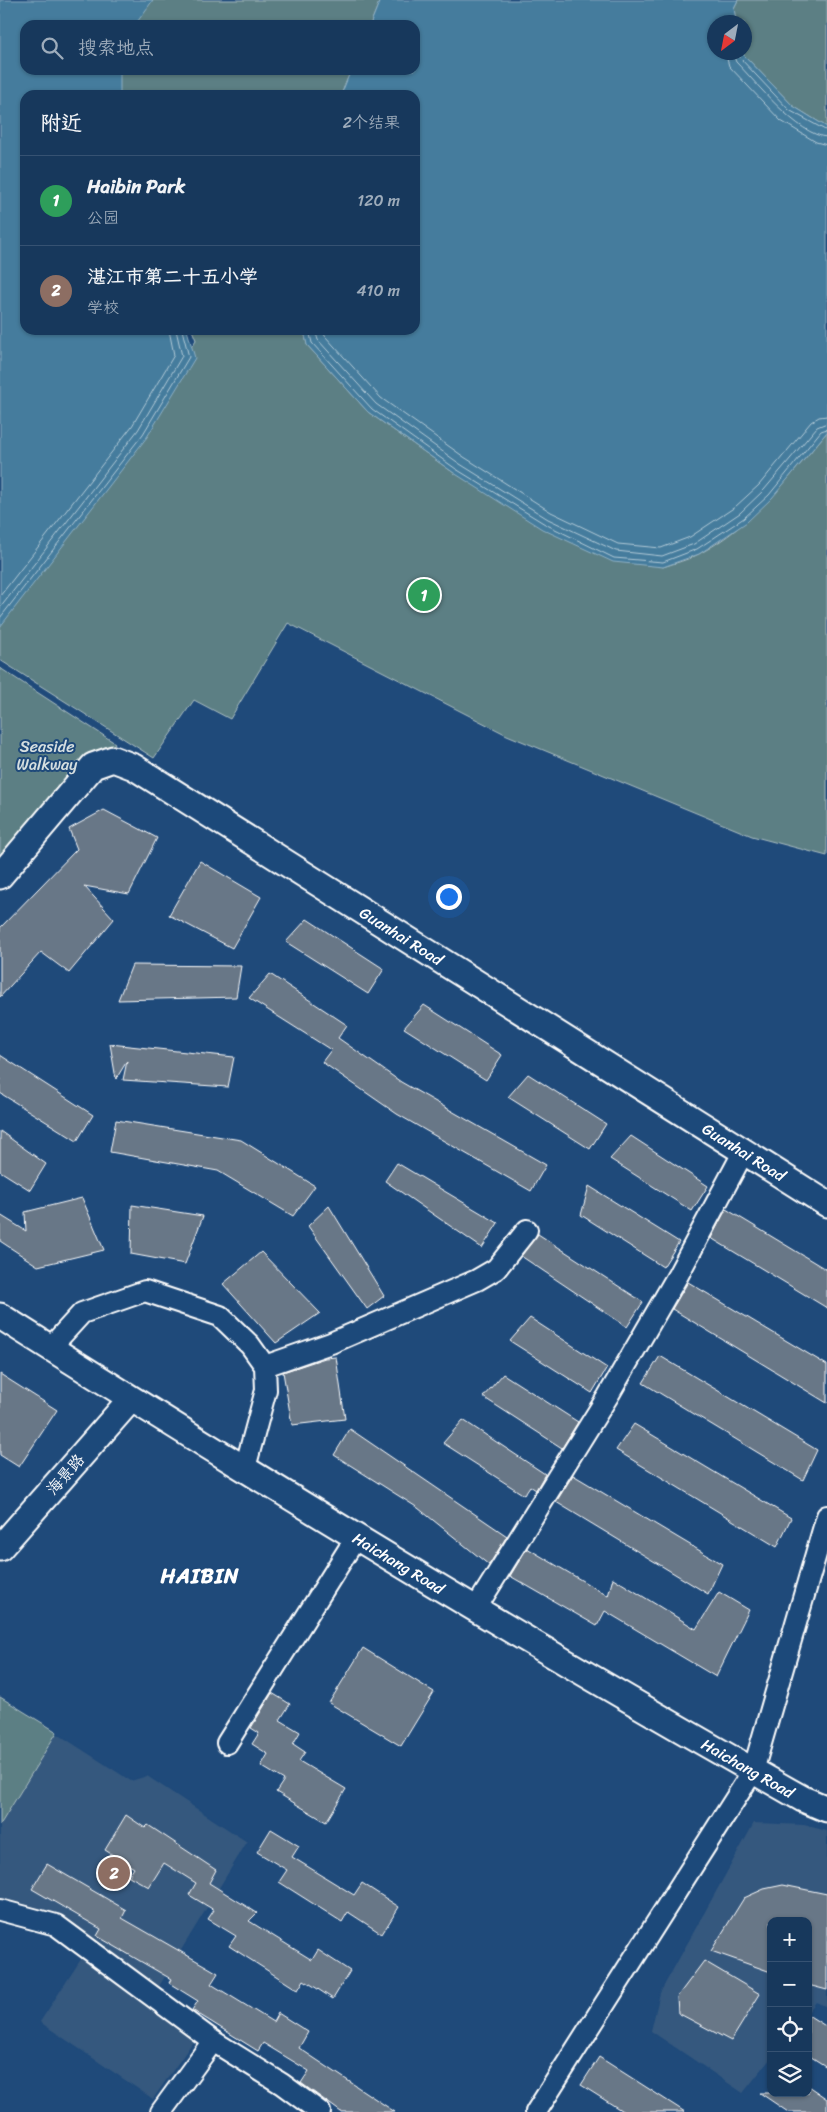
<!DOCTYPE html>
<html lang="zh">
<head>
<meta charset="utf-8">
<style>
	:root { --surface:#17385c; --page:#244365; --text:#f1f3f6; --muted:#9eacbb; --line:#365272; --accent:#e797bd }
	body { margin:0; font-family:Sriracha,"LXGW WenKai TC",sans-serif; background:var(--page); color:var(--text) }
	.controls { position:absolute; right:15px; bottom:15px; display:grid; overflow:hidden; border-radius:10px; box-shadow:0 1px 4px #0004 }
	.controls button { width:45px; height:45px; display:grid; place-items:center; padding:0; border:0; border-bottom:1px solid var(--line); background:var(--surface); color:var(--text); font:25px sans-serif }
	.compass { position:absolute; left:707px; top:15px; width:45px; height:45px; border-radius:50%; background:var(--surface); box-shadow:0 1px 4px #0004; rotate:212deg }
	.you { position:absolute; left:448px; top:896px; width:18px; height:18px; margin:-12px; border:4px solid #fff; border-radius:50%; background:#1a73e8; box-shadow:0 0 0 8px #1a73e833 }
	.badge { display:grid; place-items:center; width:32px; height:32px; border-radius:50%; background:var(--accent); color:#fff; font-size:16px; font-weight:700 }
	.pin { position:absolute; translate:-50% -50%; border:2px solid #fff; box-shadow:0 1px 5px #0006 }
	.list { margin:0; padding:0; list-style:none }
	h2 { display:flex; justify-content:space-between; align-items:center; height:65px; margin:0; padding:0 20px; font-size:21px }
	h2 small { font-size:16px; font-weight:400; color:var(--muted) }
	.list li { display:grid; grid-template-columns:32px 1fr auto; gap:15px; align-items:center; box-sizing:border-box; height:90px; padding:0 20px; border-top:1px solid var(--line) }
	.list b { display:block; font-size:19px; white-space:nowrap }
	.list p { margin:0; font-size:16px; white-space:nowrap; color:var(--muted) }
	.list em { font-size:16px; font-style:normal; color:var(--muted) }
	.icon { flex:none; width:28px; height:28px; fill:none; stroke:currentColor; stroke-width:2; stroke-linecap:round; stroke-linejoin:round }
	.map { position:relative; flex:none; width:827px; height:2112px; overflow:hidden }
	.search { position:absolute; background:var(--surface); box-shadow:0 1px 4px #0004; left:20px; top:20px; width:400px; height:55px; display:flex; align-items:center; gap:12px; box-sizing:border-box; padding:0 18px; border-radius:15px; color:var(--muted); font-size:19px }
	.panel { position:absolute; background:var(--surface); box-shadow:0 1px 4px #0004; left:20px; top:90px; width:400px; height:245px; border-radius:15px }
	.map>svg:first-child { display:block }
	.built { fill:#35587e }
	.green { fill:#5b7f84; stroke:#adbfc2 }
	.water { fill:#447c9d; stroke:#8fb0c4 }
	.lines { fill:none; stroke-linecap:round; stroke-linejoin:round }
	.shore { stroke:#b4cbd8; stroke-width:1 }
	.building { fill:#687787; stroke:#fff }
	.minor-casing { stroke:#fff; stroke-width:24 }
	.tertiary-casing { stroke:#fff; stroke-width:29 }
	.minor { stroke:#1f4a7a; stroke-width:20 }
	.tertiary { stroke:#1f4a7a; stroke-width:25 }
	.labels { text-anchor:middle; stroke-width:4; stroke-linejoin:round; paint-order:stroke }
	.park-label { font-size:16px; fill:#d6dfe0; stroke:#1f4a7a }
	.street-label { font-size:16px; fill:#fff; stroke:#1f4a7a }
	.district-label { font-size:21px; font-weight:bold; letter-spacing:1px; fill:#fff; stroke:#1f4a7a }
</style>
</head>
<body>
<div class="map">
<svg width="827" height="2112" viewBox="0 0 827 2112">
	<rect width="100%" height="100%" fill="#1f4a7a"/>
	<filter id="ink" filterUnits="userSpaceOnUse"><feTurbulence type="fractalNoise" baseFrequency=".02" numOctaves="2"/><feDisplacementMap in="SourceGraphic" scale="10" xChannelSelector="R" yChannelSelector="G"/><feConvolveMatrix kernelMatrix="1 2 1 2 8 2 1 2 1" color-interpolation-filters="sRGB"/></filter>
	<g filter="url(#ink)">
		<path class="built" d="M0,1697L131,1781L147,1776L247,1842L147,2006L195,2039L153,2099L40,2022L91,1944L0,1903Z
			M754,1823L804,1825L827,1831V2007L816,2002L808,2012V1921H771V2058L743,2093L651,2031L660,1993Z"/>
		<path class="green" d="M139,0H380L370,25H123Z
			M738,0H827V127L793,106L742,53L744,52V22H736L734,8Z
			M114,70H351L341,95H109Z
			M192,330H304L307,345L368,412L454,473L663,567C675,563 688,560 699,554C753,525 789,478 827,432V856L752,836L507,735L288,623L230,719L194,700L154,758L0,660V626L196,340Z
			M0,668L115,743L94,773L0,880Z
			M0,1697L57,1732L0,1825Z"/>
		<path class="water" d="M0,0H153L135,25H25V70H120V95H25V330H187L195,358L147,437L0,627Z
			M380,0H738L734,8L736,22H714V52L742,53L793,106L827,127V432L772,498L747,522L699,554L663,567L613,562L542,529L454,473L368,412L307,345L304,330H415V95H341L351,70H415V25H370Z"/>
		<g class="lines">
			<path class="shore" d="M725,52L729,66L781,121L816,142L827,145
				M732,52L736,62C756,82 798,136 827,137
				M739,52L740,58L789,110L827,131
				M309,330L312,343L372,409L456,469L545,524L614,558L663,562L697,549L744,518L769,495L821,431L827,429
				M315,330L318,340L376,404L460,464L548,519L616,551L662,556L694,544L740,513L764,490L817,427L827,423
				M323,330L325,336L381,398L464,457L551,512L618,544L661,548L690,537L735,507L759,485L811,422L819,417L827,416
				M0,596L132,426L174,355L169,330
				M0,608L138,430L182,356L176,330
				M0,618L143,434L189,357L182,330"/>
		</g>
		<path class="building" d="M104,810L157,838L129,894L84,886L114,919L69,973L41,952L0,997V928L77,849L69,829Z
			M200,861L261,897L232,948L169,915Z
			M307,919L384,969L368,994L286,942Z
			M132,965L241,966L236,997L118,1000Z
			M270,974L347,1025L338,1038L401,1082L546,1165L531,1191L397,1114L322,1062L331,1050L249,998Z
			M424,1005L502,1055L486,1080L404,1028Z
			M110,1044L234,1057L228,1087L123,1080L127,1061L116,1079Z
			M0,1055L93,1115L77,1141L0,1093Z
			M528,1074L606,1124L590,1149L508,1097Z
			M116,1120L241,1140L315,1186L293,1216L218,1171L110,1152Z
			M0,1131L46,1164L30,1190L0,1171Z
			M631,1136L708,1186L692,1211L610,1159Z
			M397,1163L498,1223L482,1248L385,1181Z
			M589,1186L679,1242L663,1267L581,1215Z
			M82,1198L104,1250L38,1266L0,1241V1215L26,1231L25,1212Z
			M132,1205L203,1216L185,1264L131,1254Z
			M329,1206L384,1296L367,1309L308,1226Z
			M726,1209L827,1270V1308L711,1238Z
			M538,1234L643,1302L627,1327L521,1256Z
			M261,1252L320,1313L276,1343L223,1284Z
			M688,1282L827,1365V1403L672,1309Z
			M530,1318L607,1368L592,1393L510,1341Z
			M660,1356L817,1450L803,1480L643,1383Z
			M336,1357L345,1419L292,1425L283,1372L325,1358Z
			M0,1374L57,1410L19,1467L0,1455Z
			M503,1374L578,1422L562,1448L483,1397Z
			M463,1420L545,1474L536,1490L530,1486L524,1495L443,1443Z
			M634,1424L791,1518L777,1547L616,1450Z
			M350,1429L507,1536L489,1565L418,1508L334,1455Z
			M573,1475L722,1564L708,1594L556,1502Z
			M527,1548L608,1596L613,1578L696,1629L719,1592L749,1610L716,1677L605,1611L597,1626L510,1576Z
			M363,1648L434,1692L401,1746L329,1703Z
			M272,1693L290,1704L280,1720L300,1732L293,1744L305,1752L299,1761L346,1789L326,1822L276,1792L284,1780L261,1766L268,1754L252,1744L259,1733L251,1728Z
			M126,1815L145,1828L148,1825L216,1870L209,1883L257,1913L249,1921L312,1960L318,1950L350,1971L333,1999L304,1980L298,1990L229,1946L236,1936L208,1919L214,1910L189,1895L196,1883L164,1863L149,1887L129,1876L134,1868L105,1850Z
			M271,1829L299,1846L292,1857L354,1895L362,1883L399,1907L382,1934L348,1912L342,1922L279,1882L287,1870L257,1852Z
			M47,1864L126,1910L122,1918L218,1973L211,1984L273,2022L278,2013L308,2032L299,2048L395,2112H341L301,2083L309,2071L263,2043L258,2051L192,2010L198,2001L169,1983L171,1979L97,1936L101,1929L32,1889Z
			M783,1885L827,1894V1990L808,1985V1921H771V1972L711,1951L744,1898L764,1889Z
			M704,1961L760,1994L731,2041L678,2013L677,1997Z
			M808,2015L827,2027V2067L808,2055Z
			M599,2057L685,2112H624L581,2085Z
			M808,2086L827,2099V2112H788L760,2093H808Z"/>
		<g class="lines">
			<defs>
				<path id="minor" d="M50,1348L82,1313L145,1291L220,1316L250,1345L265,1366L266,1390L245,1468
					M265,1366L331,1343L477,1280L496,1269L527,1230
					M476,1608L608,1396L678,1275L744,1151
					M227,1743L357,1536
					M0,1910L56,1925L213,2041
					M161,2112L213,2041L282,2084L320,2112
					M536,2112L753,1771L827,1516"/>
				<g id="tertiary">
					<path id="s1" d="M0,876L93,766L113,759L134,767L827,1204"/>
					<path id="s2" d="M0,1316C264,1483 531,1646 803,1799L827,1809"/>
					<path d="M0,1548L131,1399"/>
				</g>
			</defs>
			<use href="#minor" class="minor-casing"/>
			<use href="#tertiary" class="tertiary-casing"/>
			<use href="#minor" class="minor"/>
			<use href="#tertiary" class="tertiary"/>
		</g>
	</g>
	<g class="labels">
		<g class="park-label">
			<text x="47" y="752">Seaside<tspan x="47" dy="18">Walkway</tspan></text>
		</g>
		<g class="street-label">
			<text dy="6" stroke="none"><textPath href="#s1" startOffset="504">Guanhai Road</textPath></text>
			<text dy="6" stroke="none"><textPath href="#s1" startOffset="909">Guanhai Road</textPath></text>
			<text transform="translate(65 1474) rotate(-49)" y="6">海景路</text>
			<text dy="6" stroke="none"><textPath href="#s2" startOffset="469">Haichang Road</textPath></text>
			<text dy="6" stroke="none"><textPath href="#s2" startOffset="874">Haichang Road</textPath></text>
		</g>
		<g class="district-label">
			<text x="200" y="1583">HAIBIN</text>
		</g>
	</g>
</svg>
<div class="controls">
<button>+</button>
<button>−</button>
<button><svg class="icon" aria-label="locate" viewBox="0 0 24 24"><circle cx="12" cy="12" r="6"/><path d="M12 2v4M12 18v4M2 12h4M18 12h4"/></svg></button>
<button><svg class="icon" aria-label="layers" viewBox="0 0 24 24"><path d="M12 4l9 5-9 5-9-5zM3 14l9 5 9-5"/></svg></button>
</div>
<svg class="compass" viewBox="-18 -18 36 36"><path d="M0-13l5 13h-10z" fill="#e53935"/><path d="M0 13l5-13h-10z" fill="#9eacbb"/></svg>
<div class="you"></div>
<div class="pin badge" style="left:424px;top:595px;background:#2e9e5b">1</div>
<div class="pin badge" style="left:114px;top:1873px;background:#8d6e63">2</div>
<div class="search"><svg class="icon" aria-label="search" viewBox="0 0 24 24"><circle cx="10" cy="10" r="6"/><path d="M15 15l6 6"/></svg>搜索地点</div>
<section class="panel">
<h2>附近<small>2个结果</small></h2>
<ul class="list">
<li><span class="badge" style="background:#2e9e5b">1</span><div><b>Haibin Park</b><p>公园</p></div><em>120 m</em></li>
<li><span class="badge" style="background:#8d6e63">2</span><div><b>湛江市第二十五小学</b><p>学校</p></div><em>410 m</em></li>
</ul>
</section>
</div>
</body>
</html>
